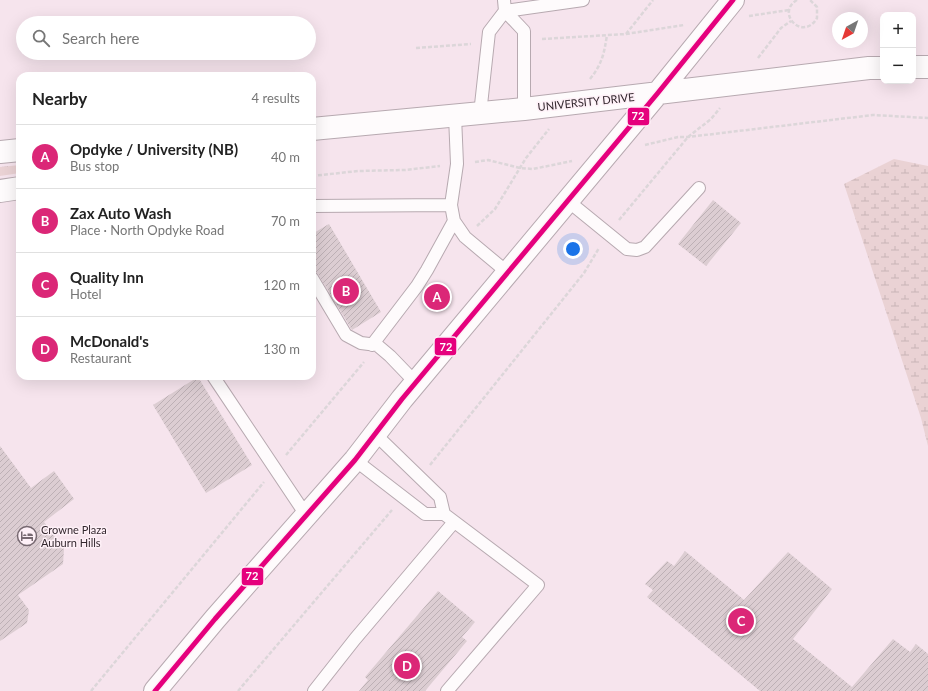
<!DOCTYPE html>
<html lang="en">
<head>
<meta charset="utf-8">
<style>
	:root { --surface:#fff; --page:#f2f2f2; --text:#222; --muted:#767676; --line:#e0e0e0; --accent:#db2777 }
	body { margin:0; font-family:Lato,sans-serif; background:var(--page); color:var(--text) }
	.controls { position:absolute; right:12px; top:12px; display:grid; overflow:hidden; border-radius:8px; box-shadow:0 4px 16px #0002 }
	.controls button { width:36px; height:36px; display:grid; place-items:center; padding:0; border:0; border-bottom:1px solid var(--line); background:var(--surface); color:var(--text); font:20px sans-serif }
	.compass { position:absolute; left:832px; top:12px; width:36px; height:36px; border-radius:50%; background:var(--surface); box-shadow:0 4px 16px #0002; rotate:220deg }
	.you { position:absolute; left:573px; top:249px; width:14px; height:14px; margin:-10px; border:3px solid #fff; border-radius:50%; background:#1a73e8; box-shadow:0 0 0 6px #1a73e833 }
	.badge { display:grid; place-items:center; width:26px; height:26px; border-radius:50%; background:var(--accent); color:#fff; font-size:13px; font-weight:700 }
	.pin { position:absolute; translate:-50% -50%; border:2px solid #fff; box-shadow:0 1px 4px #0006 }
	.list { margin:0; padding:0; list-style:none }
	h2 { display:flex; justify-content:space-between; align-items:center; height:52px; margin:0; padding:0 16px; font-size:17px }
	h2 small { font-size:13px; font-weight:400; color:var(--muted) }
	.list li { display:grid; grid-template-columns:26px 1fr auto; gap:12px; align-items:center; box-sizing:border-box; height:64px; padding:0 16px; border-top:1px solid var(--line) }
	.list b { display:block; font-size:15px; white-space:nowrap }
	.list p { margin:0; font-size:13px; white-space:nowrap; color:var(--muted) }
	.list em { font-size:13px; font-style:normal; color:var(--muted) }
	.icon { flex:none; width:22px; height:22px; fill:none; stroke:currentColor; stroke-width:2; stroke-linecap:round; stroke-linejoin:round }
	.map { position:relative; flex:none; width:928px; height:691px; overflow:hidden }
	.search { position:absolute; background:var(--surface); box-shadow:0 4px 16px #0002; left:16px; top:16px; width:300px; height:44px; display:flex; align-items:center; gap:10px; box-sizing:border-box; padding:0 14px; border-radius:22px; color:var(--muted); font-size:15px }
	.panel { position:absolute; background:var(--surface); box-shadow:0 4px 16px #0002; left:16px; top:72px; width:300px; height:308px; border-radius:12px }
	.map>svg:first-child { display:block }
	.grass { fill:url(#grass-tufts) }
	.wetland { fill:url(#wetland-marsh) }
	.building { fill:url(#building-hatch) }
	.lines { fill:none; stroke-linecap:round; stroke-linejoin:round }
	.service-casing { stroke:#b7a9b0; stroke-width:14 }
	.secondary-casing { stroke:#b7a9b0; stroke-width:24 }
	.path { stroke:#dcd6d9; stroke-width:2.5; stroke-dasharray:4 2; stroke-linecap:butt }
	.service { stroke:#fefbfc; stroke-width:12 }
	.secondary { stroke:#fefbfc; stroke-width:22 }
	.bus-1-casing { stroke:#fef0f7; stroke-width:8 }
	.bus-1 { stroke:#e5007d; stroke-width:5 }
	.labels { text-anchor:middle; stroke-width:3; stroke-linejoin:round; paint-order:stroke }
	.street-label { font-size:11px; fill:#33272e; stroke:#fef0f7 }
	.poi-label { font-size:11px; fill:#33272e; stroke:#fef0f7; text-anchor:start }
	.line-badge { stroke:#fef0f7; stroke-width:1.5 }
	.badge-label { font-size:11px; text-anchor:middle; font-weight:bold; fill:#fff }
</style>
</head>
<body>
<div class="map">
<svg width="928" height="691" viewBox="0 0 928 691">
	<defs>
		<pattern id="grass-tufts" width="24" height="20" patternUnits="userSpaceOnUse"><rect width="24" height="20" fill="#ead2d4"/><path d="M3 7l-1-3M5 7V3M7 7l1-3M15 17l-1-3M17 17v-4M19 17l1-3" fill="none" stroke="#c9b4b6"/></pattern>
		<pattern id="wetland-marsh" width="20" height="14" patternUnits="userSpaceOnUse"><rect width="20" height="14" fill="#ead2d4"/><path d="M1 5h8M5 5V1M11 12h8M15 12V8" fill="none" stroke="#c9b4b6"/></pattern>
		<pattern id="building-hatch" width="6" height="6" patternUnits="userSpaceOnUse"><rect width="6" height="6" fill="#dccdd2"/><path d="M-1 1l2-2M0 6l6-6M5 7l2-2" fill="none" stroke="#bdb0b5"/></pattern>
	</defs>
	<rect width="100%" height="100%" fill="#f6e4ed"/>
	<path class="grass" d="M20,165V173L0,176V167Z"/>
	<path class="wetland" d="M894,159L928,166V446L921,418L844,184Z"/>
	<path class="building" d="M713,200L741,223L706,266L678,244Z
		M329,224L381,312L352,330L318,274L312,269V234Z
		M198,377L252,465L206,493L153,405Z
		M0,446L31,488L54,471L74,499L44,522L64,549L63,564L18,595L29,610L27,623L0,641Z
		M685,551L744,600L788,552L832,589L793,639L852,687L893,639L910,652L916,644L928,654V691H760L647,597L653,590L645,584L667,561L674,566Z
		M438,591L475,622L462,637L467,641L425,691H359L368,680L365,677Z"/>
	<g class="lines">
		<defs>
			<path id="service" d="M524,109V31L505,11L583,0
				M480,114L489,32L505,11L504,0
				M455,116L457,164L451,205L454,221L465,237L508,273
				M568,201L627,249L637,250L645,247L699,188
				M312,206L451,205
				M312,278L346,335L361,343L377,345L390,356L416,383
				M372,345L417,286L427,270L454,221
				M213,376L306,515
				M375,434L440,497L444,514
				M355,460L425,514H444L538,585L447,691
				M314,691L355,639L454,522"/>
			<path id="secondary" d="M913,67H928
				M312,129L524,109L869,68H883
				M0,152L20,150
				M0,191L20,188
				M155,691L215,619L355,460L402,399L657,94L733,0"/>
		</defs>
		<use href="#service" class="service-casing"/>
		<use href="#secondary" class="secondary-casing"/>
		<path class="path" d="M797,0C775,13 803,42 817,18V7L810,0
			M749,16L789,10
			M626,34L653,0
			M542,39L626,34L684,25
			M416,48L471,44
			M758,58L781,28L791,21
			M590,79C602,64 604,54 607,35
			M645,145L678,137H688L873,115L928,118
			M475,162L488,160L520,168L533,169L572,161
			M312,176L358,171L405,170L440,166
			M619,220L688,137L711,119L720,108
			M477,226L495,209L526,158L549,129
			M286,455L364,362
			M430,465L584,273L599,248
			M91,691L264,482
			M238,691L392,510"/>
		<use href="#service" class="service"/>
		<use href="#secondary" class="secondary"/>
		<defs>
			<path id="bus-1" d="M155,691L215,619L355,460L402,399L657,94L733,0"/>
		</defs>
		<use href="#bus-1" class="bus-1-casing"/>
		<use href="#bus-1" class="bus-1"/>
	</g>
	<defs>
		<symbol id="hotel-ring" viewBox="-11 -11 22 22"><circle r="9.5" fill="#fef0f7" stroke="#776971" stroke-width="1.5"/><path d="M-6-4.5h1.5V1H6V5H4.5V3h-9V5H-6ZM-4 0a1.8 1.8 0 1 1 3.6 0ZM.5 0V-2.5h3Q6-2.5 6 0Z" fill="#776971"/></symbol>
	</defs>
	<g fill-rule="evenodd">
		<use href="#hotel-ring" x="16" y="525" width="22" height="22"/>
	</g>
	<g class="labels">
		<g class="street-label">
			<text transform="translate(586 102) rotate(-6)" y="4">UNIVERSITY DRIVE</text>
		</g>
		<g class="poi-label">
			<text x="41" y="534">Crowne Plaza<tspan x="41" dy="13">Auburn Hills</tspan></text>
		</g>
	</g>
	<g class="line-badge">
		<rect x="627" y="107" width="23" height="19" rx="4" fill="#e5007d"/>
		<rect x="434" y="337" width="23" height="19" rx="4" fill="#e5007d"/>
		<rect x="241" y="567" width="23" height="19" rx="4" fill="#e5007d"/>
	</g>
	<g class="badge-label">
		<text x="638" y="120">72</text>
		<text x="446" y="351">72</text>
		<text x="252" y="580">72</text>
	</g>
</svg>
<div class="controls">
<button>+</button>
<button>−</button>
</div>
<svg class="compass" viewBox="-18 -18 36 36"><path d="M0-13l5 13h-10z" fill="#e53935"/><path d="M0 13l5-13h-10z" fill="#767676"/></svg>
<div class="you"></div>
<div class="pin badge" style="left:437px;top:297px">A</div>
<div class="pin badge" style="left:346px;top:291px">B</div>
<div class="pin badge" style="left:741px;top:621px">C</div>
<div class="pin badge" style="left:407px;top:666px">D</div>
<div class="search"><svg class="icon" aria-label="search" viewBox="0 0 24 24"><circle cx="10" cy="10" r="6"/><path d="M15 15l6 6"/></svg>Search here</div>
<section class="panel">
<h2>Nearby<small>4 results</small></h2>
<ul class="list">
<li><span class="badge">A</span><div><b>Opdyke / University (NB)</b><p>Bus stop</p></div><em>40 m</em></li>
<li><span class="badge">B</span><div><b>Zax Auto Wash</b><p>Place · North Opdyke Road</p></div><em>70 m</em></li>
<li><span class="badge">C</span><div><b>Quality Inn</b><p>Hotel</p></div><em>120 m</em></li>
<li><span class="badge">D</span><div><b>McDonald's</b><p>Restaurant</p></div><em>130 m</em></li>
</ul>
</section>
</div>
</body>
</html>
